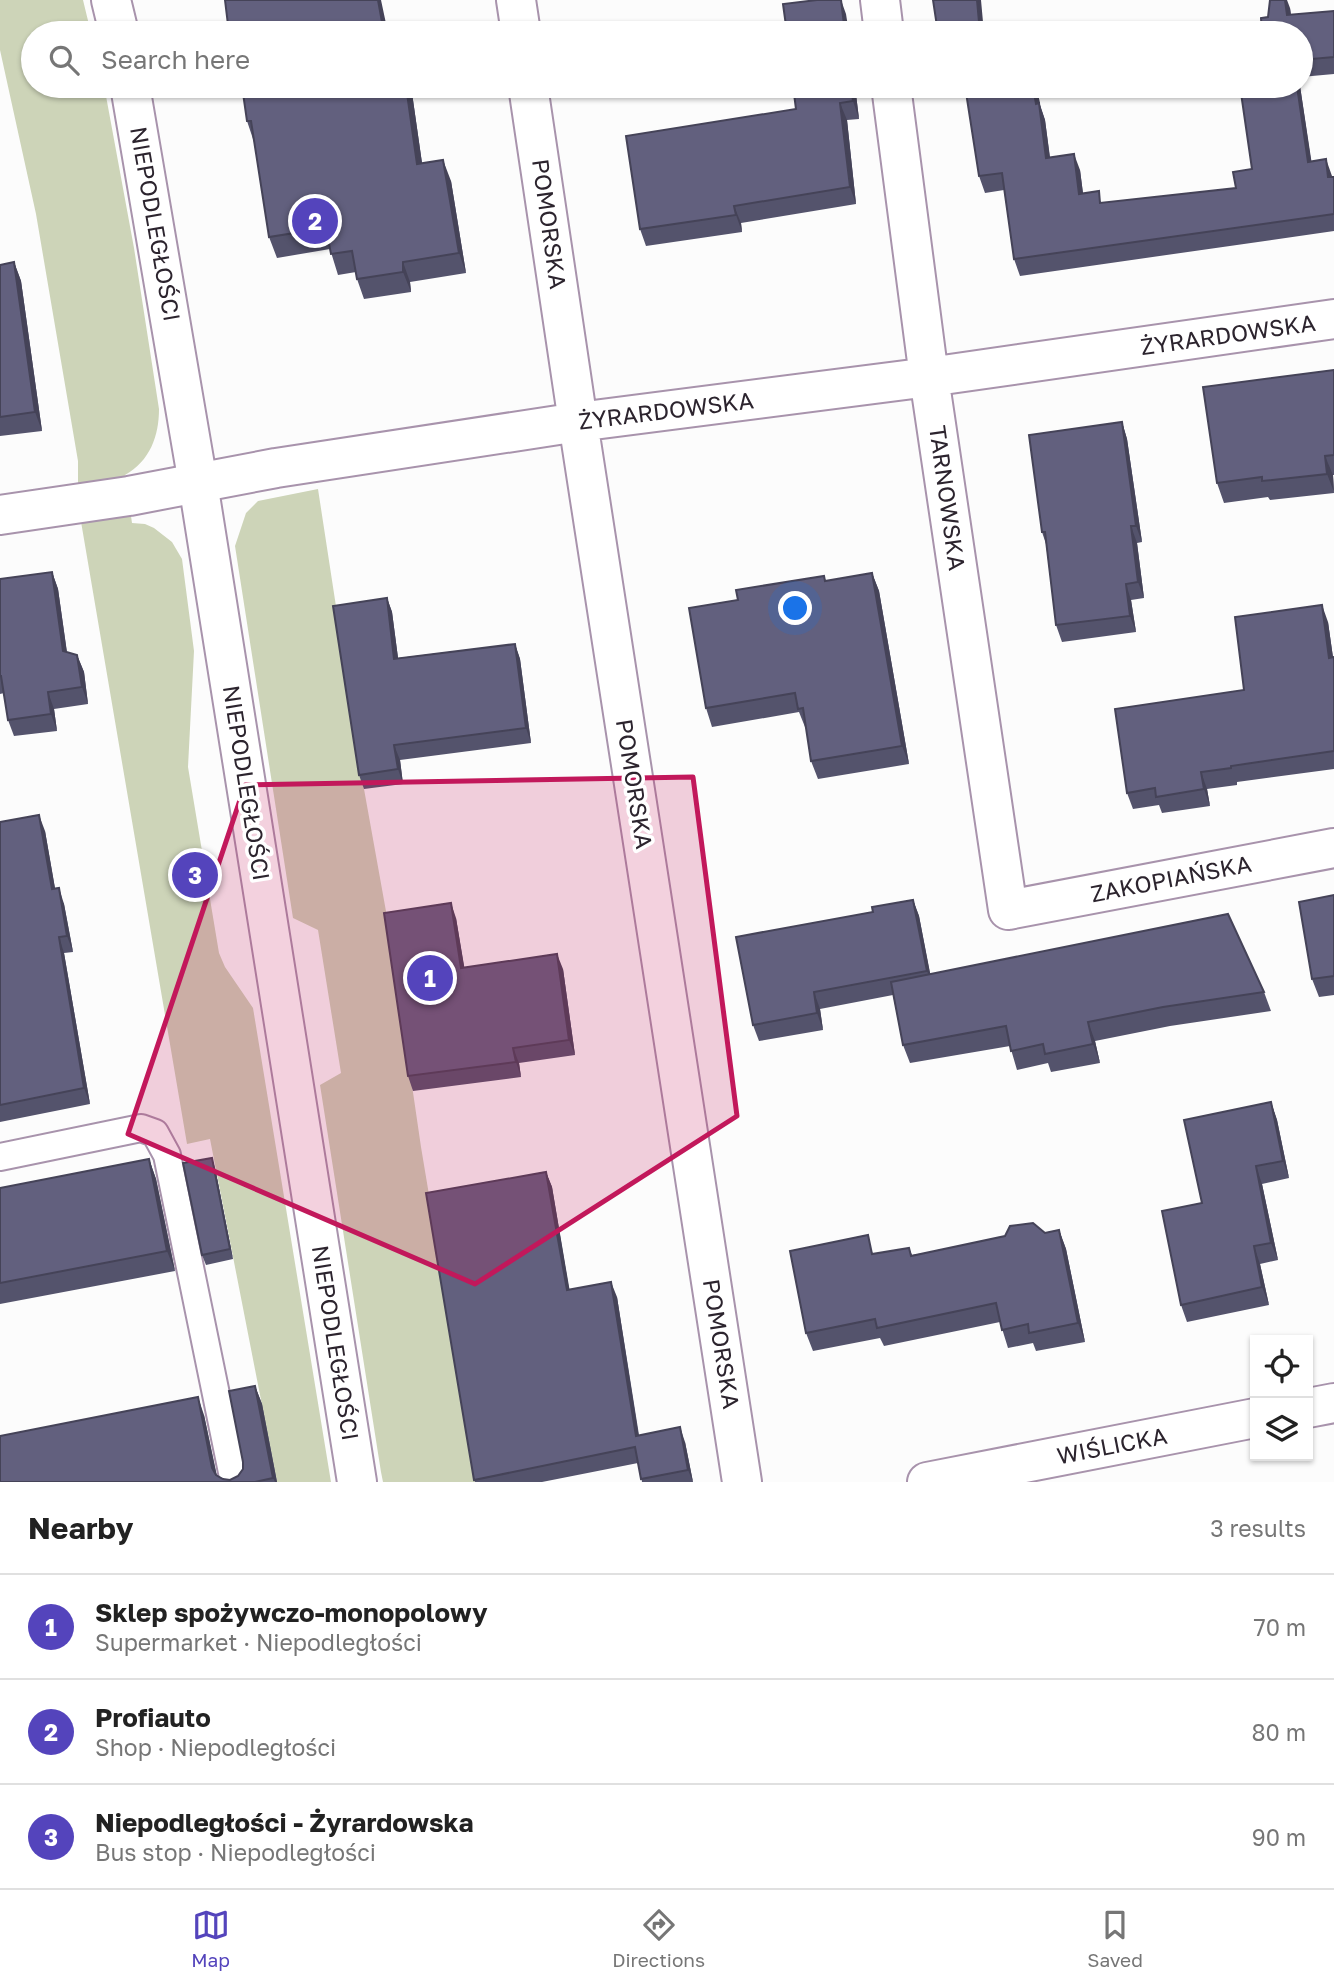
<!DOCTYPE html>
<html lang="en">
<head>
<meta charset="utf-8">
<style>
	:root { --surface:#fff; --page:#f6f6f6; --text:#222; --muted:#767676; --line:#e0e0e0; --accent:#5444bc }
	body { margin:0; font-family:"Golos Text",sans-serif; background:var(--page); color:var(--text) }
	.controls { position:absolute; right:21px; bottom:21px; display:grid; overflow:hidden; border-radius:0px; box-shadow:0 2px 5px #0004 }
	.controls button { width:63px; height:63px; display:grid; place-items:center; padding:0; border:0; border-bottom:2px solid var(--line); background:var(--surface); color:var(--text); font:35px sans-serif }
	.you { position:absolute; left:796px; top:609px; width:24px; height:24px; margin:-18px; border:5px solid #fff; border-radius:50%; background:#1a73e8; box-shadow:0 0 0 10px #1a73e833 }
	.badge { display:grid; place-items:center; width:46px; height:46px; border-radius:50%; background:var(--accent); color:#fff; font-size:23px; font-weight:700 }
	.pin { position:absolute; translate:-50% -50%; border:4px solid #fff; box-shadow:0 2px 7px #0006 }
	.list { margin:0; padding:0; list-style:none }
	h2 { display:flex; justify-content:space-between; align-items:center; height:91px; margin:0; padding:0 28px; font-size:30px }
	h2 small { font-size:23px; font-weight:400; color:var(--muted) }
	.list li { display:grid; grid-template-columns:46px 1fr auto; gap:21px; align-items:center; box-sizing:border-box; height:105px; padding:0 28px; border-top:2px solid var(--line) }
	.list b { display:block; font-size:26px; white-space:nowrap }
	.list p { margin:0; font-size:23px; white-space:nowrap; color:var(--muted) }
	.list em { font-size:23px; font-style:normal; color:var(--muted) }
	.icon { flex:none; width:38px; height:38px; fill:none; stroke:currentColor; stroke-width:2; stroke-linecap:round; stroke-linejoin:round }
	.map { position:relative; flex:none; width:1334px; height:1482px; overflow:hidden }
	.search { position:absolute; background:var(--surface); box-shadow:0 2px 5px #0004; left:21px; right:21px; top:21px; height:77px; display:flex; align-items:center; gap:18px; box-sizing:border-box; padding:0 24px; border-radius:38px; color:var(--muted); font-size:26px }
	.sheet { height:406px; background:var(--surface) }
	nav { display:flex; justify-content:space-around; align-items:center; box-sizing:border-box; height:98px; border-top:2px solid var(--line); background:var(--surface); font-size:19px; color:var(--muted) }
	nav a { display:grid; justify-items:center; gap:4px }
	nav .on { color:var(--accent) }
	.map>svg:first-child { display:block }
	.green { fill:#cdd4b8 }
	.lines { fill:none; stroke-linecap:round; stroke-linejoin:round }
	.service-casing { stroke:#a893ac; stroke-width:30 }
	.minor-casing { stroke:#a893ac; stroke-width:42 }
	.tertiary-casing { stroke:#a893ac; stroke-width:42 }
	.service { stroke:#fff; stroke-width:26 }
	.minor { stroke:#fff; stroke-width:38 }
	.tertiary { stroke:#fff; stroke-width:38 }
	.wall { fill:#54536c }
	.shaded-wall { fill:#454358 }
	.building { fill:#62607e; stroke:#454358; stroke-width:2 }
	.marked { fill:#c2185b; fill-opacity:0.2; stroke:#c2185b; stroke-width:5; stroke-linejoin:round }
	.labels { text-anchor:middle; stroke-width:7; stroke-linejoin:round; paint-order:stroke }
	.street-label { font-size:23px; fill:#2c242e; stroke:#fff }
</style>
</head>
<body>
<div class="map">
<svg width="1334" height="1482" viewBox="0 0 1334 1482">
	<rect width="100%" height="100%" fill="#fcfcfc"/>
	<path class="green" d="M0,0H83L91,33H33V86H103L106,96L134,248L159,409C159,436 150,461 125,475L132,523L145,524L154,528L172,542L182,559L194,651L188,767L219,953L225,967L253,1008L331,1482H277L210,1139L187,1144L78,504V461L36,214L0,50Z
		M318,489L364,789L389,928L421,1147L477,1482H383L381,1472L320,1085L341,1073L318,930L293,918L235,546L246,513L258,501Z"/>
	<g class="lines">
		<defs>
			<path id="service" d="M0,1157L141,1128L155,1133L167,1155L234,1482"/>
			<path id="minor" d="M516,0L521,33
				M880,0L884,33
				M528,86L578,422L742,1482
				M891,86L929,377L1008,910L1334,848
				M0,515L129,496L276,468L578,422L929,377L1334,319
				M1308,1408L1334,1403
				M927,1482L1255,1418"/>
			<path id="tertiary" d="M111,0L119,33
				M130,86L198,483L357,1482"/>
		</defs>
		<use href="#service" class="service-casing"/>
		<use href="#minor" class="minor-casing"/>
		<use href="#tertiary" class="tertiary-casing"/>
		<use href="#service" class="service"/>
		<use href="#minor" class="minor"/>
		<use href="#tertiary" class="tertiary"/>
	</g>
	<path class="wall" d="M1290,8L1291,15L1334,11V74L1301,77V33L1268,17Z
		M240,86H411L422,163L451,181L466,273L410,282L411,292L364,299L357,279L356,272L338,275L330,249L277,258L269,237L254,142L247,121L243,92Z
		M855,86L859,119L847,120L856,204L741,223L742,232L646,246L640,229L796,109Z
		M965,86H1037L1040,105L1045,120L1050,157L1080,170L1083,193L1103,203L1236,188L1252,169L1240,86H1300L1311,161L1332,177H1334V231L1020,276L1014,259L1004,190L985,193L979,176Z
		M14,262L21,281L42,431L0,436V265Z
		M1334,370V475H1333L1334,493L1270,500L1268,497L1224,503L1217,483Z
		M1122,422L1127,439L1142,542L1137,543L1144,598L1131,600L1136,632L1062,642L1056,625L1046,544L1042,532Z
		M52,572L58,589L67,652L77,655L84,672L88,704L54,709L57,731L14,736L8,720L4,693L0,694V579Z
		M872,573L879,591L909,764L818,779L811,761L806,727H805L799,712L712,727L706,708L738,600L826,581Z
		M387,598L392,612L398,658L515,644L520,659L531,743L400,760L403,784L364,789L359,775Z
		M1328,622L1333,657H1334V769L1237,782V785L1207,789L1210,806L1162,813L1159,805L1133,809L1127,793L1244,690Z
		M0,822L45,831L55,889L64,904L73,952L64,953L90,1104L0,1122Z
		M1334,895V995L1319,997L1312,979Z
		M913,900L919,916L930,974L1264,992L1271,1011L1170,1026L1095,1041L1100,1063L1051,1072L1048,1063L1017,1070L1010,1046L910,1063L903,1045L893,995L820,1009L823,1030L759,1041L753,1025L873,912Z
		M456,918L464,967L563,969L575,1055L519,1063L521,1077L413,1091L408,1076Z
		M1271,1102L1277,1120L1289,1178L1262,1184L1278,1260L1260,1264L1269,1305L1187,1322L1181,1305L1202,1203Z
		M149,1159L156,1179L175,1271L0,1304V1188Z
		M215,1168L233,1259L206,1265L202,1255Z
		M546,1172L552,1187L569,1289L617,1297L639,1435L685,1442L693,1482H642L638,1463L542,1482H475L474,1480Z
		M1059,1230L1066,1249L1085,1342L1036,1351L1033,1343L1008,1348L1000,1322L884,1346L880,1338L813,1351L806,1333L874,1254L909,1248L912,1255Z
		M255,1386L262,1404L277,1482H0L204,1415L217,1476L223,1479L230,1480L238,1476L243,1469Z"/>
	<path class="shaded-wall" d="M378,0H381L388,33H384Z
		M841,0L846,14L849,33H845Z
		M977,0H981L984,33H980Z
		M1285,0H1287L1290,8L1293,32L1287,15Z
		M406,86H411L425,184L417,164Z
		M851,86H855L859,119L853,101Z
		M1033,86H1037L1040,105L1045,120L1052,175L1046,158Z
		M1297,86H1300L1314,178L1308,162Z
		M840,103L847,120L856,204L850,187Z
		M1074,154L1080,170L1085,210L1079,194Z
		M1326,159L1332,176L1334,193L1328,177Z
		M443,160L451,181L466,273L459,253Z
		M734,206L741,223L742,232L736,215Z
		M14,262L21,281L42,431L35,412Z
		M403,262L410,282L411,292L403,272Z
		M1122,422L1127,439L1142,542L1136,526Z
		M1325,456L1333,475L1334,492L1327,474Z
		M1131,526L1137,543L1144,598L1138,582Z
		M52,572L58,589L69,668L63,651Z
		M872,573L879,591L909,764L902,746Z
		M1126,584L1131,600L1136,632L1130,616Z
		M387,598L392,612L400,673L394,659Z
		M1322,605L1328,622L1334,665L1329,658Z
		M515,644L520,659L531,743L526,728Z
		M77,655L84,672L88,704L82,687Z
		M48,692L54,709L57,731L51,714Z
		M394,745L400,760L403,784L398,769Z
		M1201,772L1207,789L1210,806L1204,789Z
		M39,815L45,831L58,905L52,889Z
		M59,888L64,904L73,952L67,936Z
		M913,900L919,916L933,988L927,971Z
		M451,903L456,918L467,983L461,968Z
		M59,937L64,953L90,1104L84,1088Z
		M557,954L563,969L575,1055L569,1040Z
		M814,992L820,1009L823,1030L817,1013Z
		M1088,1022L1095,1041L1100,1063L1093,1044Z
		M513,1048L519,1063L521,1077L516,1062Z
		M1271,1102L1277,1120L1289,1178L1283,1161Z
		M212,1158L215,1168L233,1259L230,1249Z
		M149,1159L156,1179L175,1271L167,1251Z
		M1256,1166L1262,1184L1278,1260L1271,1243Z
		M546,1172L552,1187L572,1304L567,1290Z
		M1059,1230L1066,1249L1085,1342L1078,1323Z
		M1254,1246L1260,1264L1269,1305L1262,1287Z
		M611,1282L617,1297L641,1451L636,1436Z
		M255,1386L262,1404L277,1482H275L273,1478Z
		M198,1397L204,1415L218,1482L212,1468Z
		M680,1427L685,1442L693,1482L688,1470Z"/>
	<path class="building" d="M225,0H378L384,33H229Z
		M817,0H841L845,33H787L783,4Z
		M933,0H977L980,33H938Z
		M1270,0H1285L1287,15L1334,11V57L1301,60V33H1262L1261,18L1268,17Z
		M242,86H406L417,164L443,160L459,253L403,262V272L357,279L352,251L331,254L326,228L269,237L251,121H247Z
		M793,86H851L853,101L840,103L850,187L734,206L736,215L640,229L626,136L796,109Z
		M965,86H1033L1036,104L1039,103L1046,158L1074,154L1079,194L1099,191L1100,203L1236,188L1233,172L1252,169L1240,86H1297L1308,162L1326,159L1328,177H1334V214L1014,259L1002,173L979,176Z
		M14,262L35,412L0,417V265Z
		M1334,370V455L1325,456L1327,474L1262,481V477L1217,483L1203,387Z
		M1122,422L1136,526H1131L1138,582L1126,584L1130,616L1056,625L1045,532H1042L1029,435Z
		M52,572L63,651L77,655L82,687L48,692L51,714L8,720L1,676H0V579Z
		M872,573L902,746L811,761L803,708L798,709L795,693L706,708L689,608L738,600L736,590L824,576L825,581Z
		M387,598L394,659L515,644L526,728L394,745L398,769L359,775L333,606Z
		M1322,605L1329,658L1334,657V751L1231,766V768L1201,772L1204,789L1156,797L1155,788L1127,793L1115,709L1244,690L1235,617Z
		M39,815L52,889L59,888L67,936L59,937L84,1088L0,1105V822Z
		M1334,895V976L1312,979L1299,902Z
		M913,900L927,971L814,992L817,1013L753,1025L736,937L873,912L872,907Z
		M451,903L461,968L557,954L569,1040L513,1048L516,1062L408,1076L384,913Z
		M1228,914L1264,992L1163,1007L1088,1022L1093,1044L1045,1054L1043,1044L1011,1051L1006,1026L903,1045L891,982Z
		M1271,1102L1283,1161L1256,1166L1271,1243L1254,1246L1262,1287L1181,1305L1162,1211L1202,1203L1184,1120Z
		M212,1158L230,1249L202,1255L183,1163Z
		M149,1159L167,1251L0,1283V1188Z
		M546,1172L567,1290L611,1282L636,1436L680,1427L688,1470L641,1479L635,1447L474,1480L426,1193Z
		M1033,1223L1045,1233L1059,1230L1078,1323L1029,1333L1028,1324L1002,1330L996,1303L877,1328L875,1319L806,1333L790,1251L868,1235L872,1254L909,1248L911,1256L1005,1236L1010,1226Z
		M255,1386L273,1478L255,1482H0V1436L198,1397L212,1468L216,1475L223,1479L230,1480L238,1476L243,1469V1462L229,1391Z"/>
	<path class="marked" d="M693,777L737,1116L475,1284L128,1134L245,785Z"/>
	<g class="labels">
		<g class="street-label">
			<text transform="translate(155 224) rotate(80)" y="8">NIEPODLEGŁOŚCI</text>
			<text transform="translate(549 224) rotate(82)" y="8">POMORSKA</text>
			<text transform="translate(1228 335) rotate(-8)" y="8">ŻYRARDOWSKA</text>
			<text transform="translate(666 411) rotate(-7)" y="8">ŻYRARDOWSKA</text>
			<text transform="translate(947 498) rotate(82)" y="8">TARNOWSKA</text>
			<text transform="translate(246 783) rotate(81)" y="8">NIEPODLEGŁOŚCI</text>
			<text transform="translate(634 784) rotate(81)" y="8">POMORSKA</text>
			<text transform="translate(1171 879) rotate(-11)" y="8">ZAKOPIAŃSKA</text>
			<text transform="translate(335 1343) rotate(81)" y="8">NIEPODLEGŁOŚCI</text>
			<text transform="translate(721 1344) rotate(81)" y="8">POMORSKA</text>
			<text transform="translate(1112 1446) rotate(-11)" y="8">WIŚLICKA</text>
		</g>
	</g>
</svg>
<div class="controls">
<button><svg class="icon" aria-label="locate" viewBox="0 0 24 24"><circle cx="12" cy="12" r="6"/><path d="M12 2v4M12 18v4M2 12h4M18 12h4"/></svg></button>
<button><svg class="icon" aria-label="layers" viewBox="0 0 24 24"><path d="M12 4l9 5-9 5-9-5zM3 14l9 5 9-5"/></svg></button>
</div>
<div class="you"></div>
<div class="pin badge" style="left:430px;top:978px">1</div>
<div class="pin badge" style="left:315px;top:221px">2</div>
<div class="pin badge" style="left:195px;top:875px">3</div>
<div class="search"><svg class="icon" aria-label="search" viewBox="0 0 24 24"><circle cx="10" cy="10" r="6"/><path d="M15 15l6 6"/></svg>Search here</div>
</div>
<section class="sheet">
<h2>Nearby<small>3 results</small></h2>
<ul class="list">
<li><span class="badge">1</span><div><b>Sklep spożywczo-monopolowy</b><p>Supermarket · Niepodległości</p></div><em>70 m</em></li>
<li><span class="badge">2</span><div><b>Profiauto</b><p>Shop · Niepodległości</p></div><em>80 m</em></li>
<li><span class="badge">3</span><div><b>Niepodległości - Żyrardowska</b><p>Bus stop · Niepodległości</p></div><em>90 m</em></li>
</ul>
</section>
<nav>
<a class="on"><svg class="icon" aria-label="map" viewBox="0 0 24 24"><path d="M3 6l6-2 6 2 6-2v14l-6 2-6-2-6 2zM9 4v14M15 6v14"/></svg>Map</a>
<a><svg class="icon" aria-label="directions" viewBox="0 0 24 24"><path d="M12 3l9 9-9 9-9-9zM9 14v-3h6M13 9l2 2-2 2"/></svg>Directions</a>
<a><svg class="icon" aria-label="saved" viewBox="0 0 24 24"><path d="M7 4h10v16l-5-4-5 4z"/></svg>Saved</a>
</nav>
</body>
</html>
